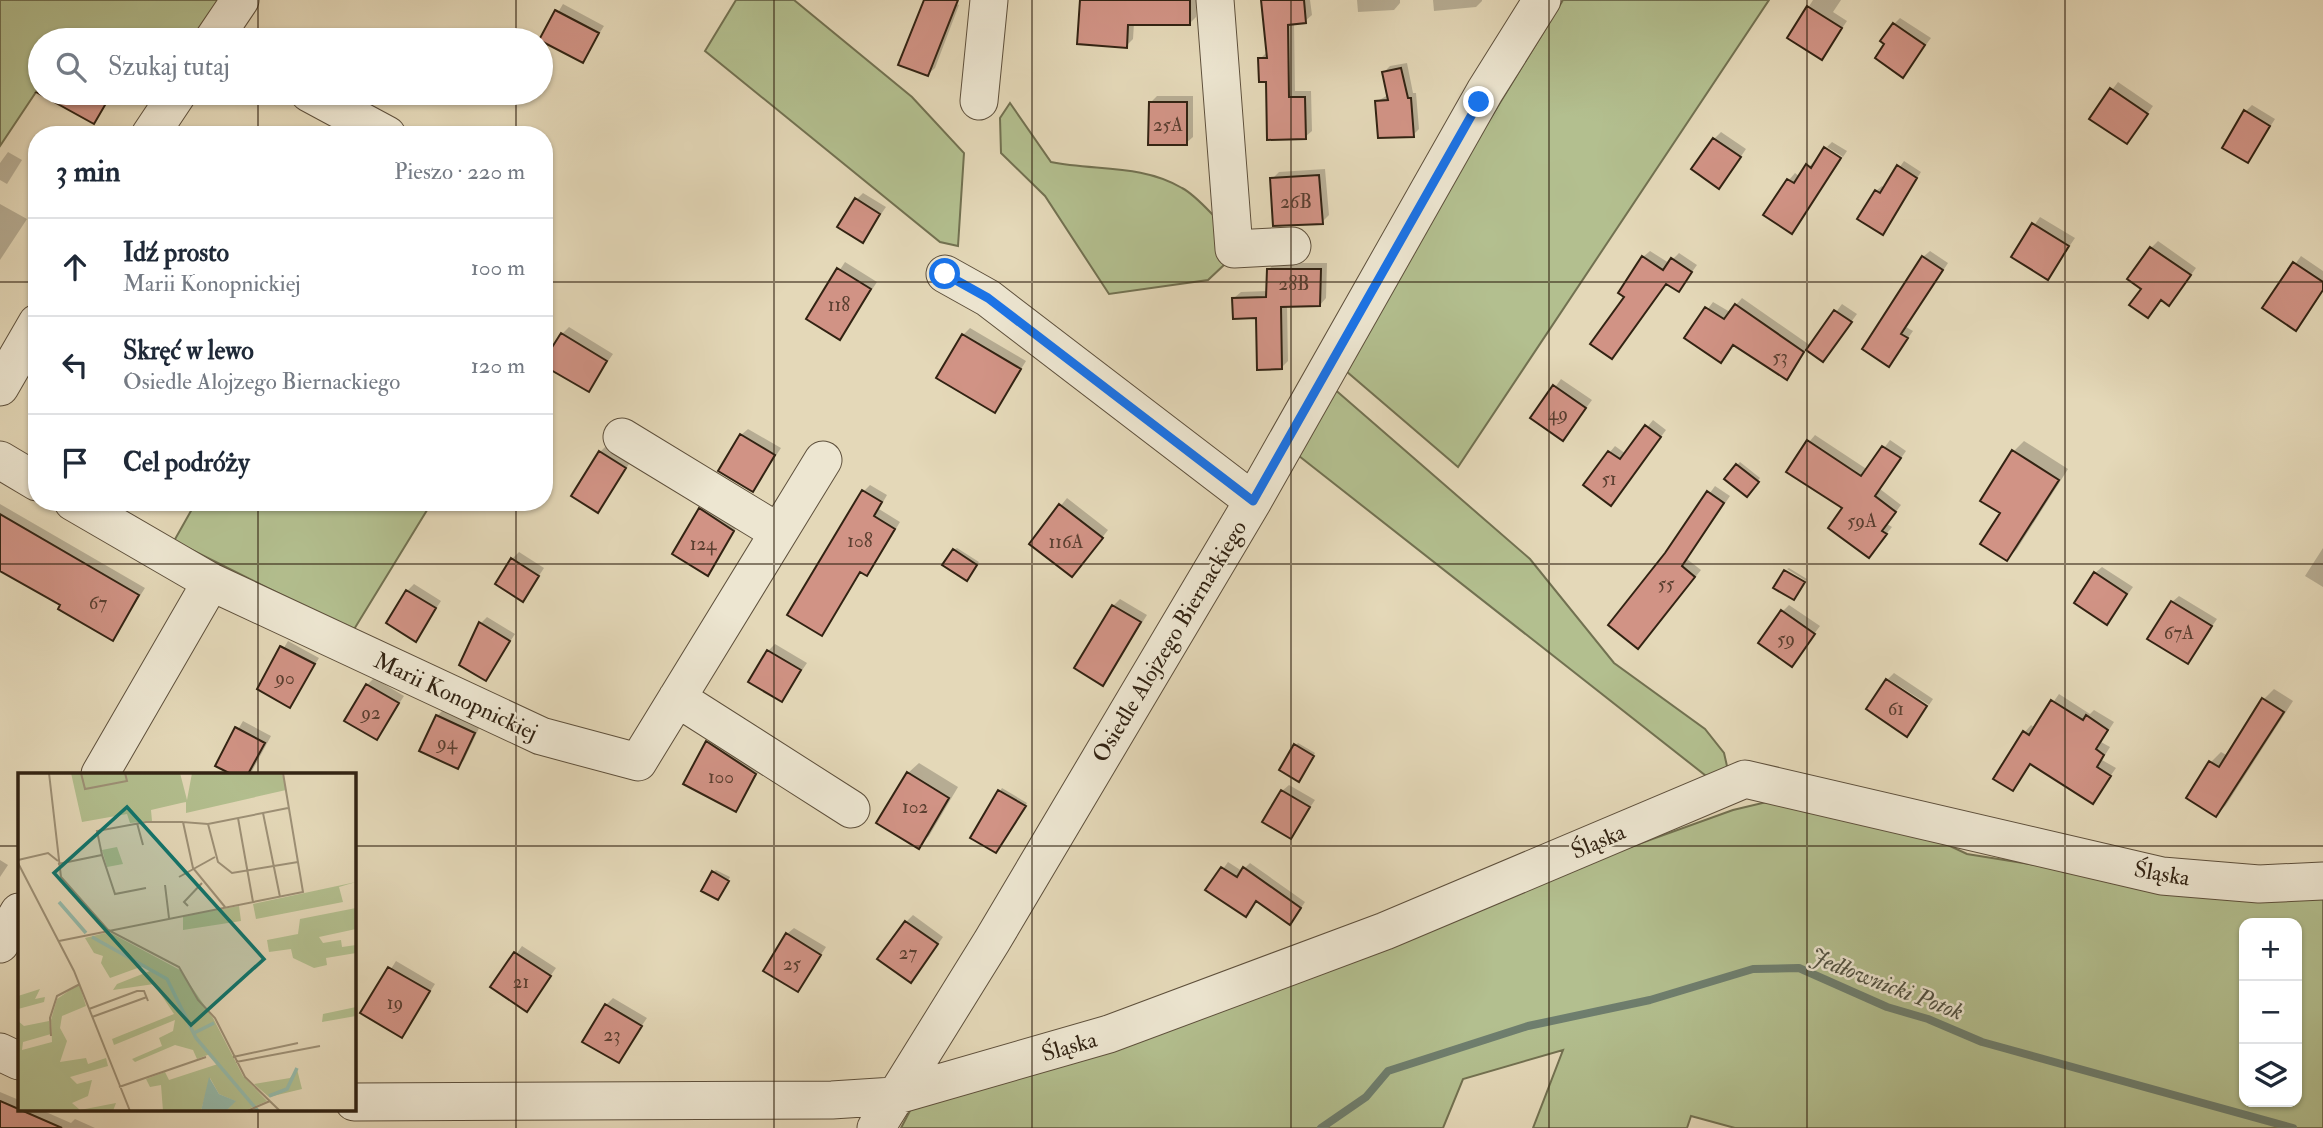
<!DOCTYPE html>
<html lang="pl">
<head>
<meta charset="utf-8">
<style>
	:root { --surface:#fff; --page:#f2f2f3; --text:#1f2937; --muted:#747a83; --line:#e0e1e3 }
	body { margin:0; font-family:"IM FELL Double Pica",serif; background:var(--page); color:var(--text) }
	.controls { position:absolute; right:21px; bottom:21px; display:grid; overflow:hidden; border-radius:14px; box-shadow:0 2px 5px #0004 }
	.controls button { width:63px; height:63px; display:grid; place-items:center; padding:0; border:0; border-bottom:2px solid var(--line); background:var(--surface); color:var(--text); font:35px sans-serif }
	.stop { position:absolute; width:21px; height:21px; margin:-16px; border:5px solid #1a73e8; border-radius:50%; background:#fff }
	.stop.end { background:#1a73e8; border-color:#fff; box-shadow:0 2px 7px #0008 }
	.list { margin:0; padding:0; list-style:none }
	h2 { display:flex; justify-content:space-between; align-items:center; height:91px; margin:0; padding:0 28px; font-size:30px }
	h2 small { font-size:23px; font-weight:400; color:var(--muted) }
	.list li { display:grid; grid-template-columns:46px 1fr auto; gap:21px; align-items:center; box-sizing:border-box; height:98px; padding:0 28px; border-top:2px solid var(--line) }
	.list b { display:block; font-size:26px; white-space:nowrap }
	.list p { margin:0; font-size:23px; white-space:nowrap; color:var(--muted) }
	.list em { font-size:23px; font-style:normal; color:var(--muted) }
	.icon { flex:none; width:38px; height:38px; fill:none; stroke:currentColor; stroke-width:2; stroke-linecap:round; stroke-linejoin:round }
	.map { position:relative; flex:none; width:2323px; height:1128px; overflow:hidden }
	.search { position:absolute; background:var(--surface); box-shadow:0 2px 5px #0004; left:28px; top:28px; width:525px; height:77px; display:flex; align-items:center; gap:18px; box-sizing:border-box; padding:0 24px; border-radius:38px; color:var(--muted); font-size:26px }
	.panel { position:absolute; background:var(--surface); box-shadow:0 2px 5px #0004; left:28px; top:126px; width:525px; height:385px; border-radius:28px }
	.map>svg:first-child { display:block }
	.green { fill:#b3bf8f; stroke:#727151; stroke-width:2; fill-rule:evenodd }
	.shadow { fill:#0003 }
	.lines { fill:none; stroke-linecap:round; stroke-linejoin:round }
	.stream { stroke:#6e7e6e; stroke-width:8 }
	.building { fill:#d19385; stroke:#322313; stroke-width:2 }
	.minor-casing { stroke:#5e503c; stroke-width:39 }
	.minor { stroke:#ede6d1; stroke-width:37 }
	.route { stroke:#1a73e8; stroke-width:9 }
	.grid { fill:none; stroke:#322313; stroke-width:2; stroke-opacity:0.55 }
	.labels { text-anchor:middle; stroke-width:5; stroke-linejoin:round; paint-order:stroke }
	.number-label { font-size:19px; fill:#5a3f30 }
	.street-label { font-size:23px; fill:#322313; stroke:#ede6d1 }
	.water-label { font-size:24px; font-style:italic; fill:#505040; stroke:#ede6d1 }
	.inset-river { fill:none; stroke:#96baaa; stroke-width:3.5 }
	.inset-road { fill:none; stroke:#9d9076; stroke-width:2 }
	.view { fill:#0f766e; fill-opacity:0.15; stroke:#0f766e; stroke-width:3.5 }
	.inset-edge { fill:none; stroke:#322313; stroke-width:3.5 }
</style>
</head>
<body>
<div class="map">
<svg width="2323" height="1128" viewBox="0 0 2323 1128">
	<rect width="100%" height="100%" fill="#e4d8b8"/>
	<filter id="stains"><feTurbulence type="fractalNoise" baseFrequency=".00286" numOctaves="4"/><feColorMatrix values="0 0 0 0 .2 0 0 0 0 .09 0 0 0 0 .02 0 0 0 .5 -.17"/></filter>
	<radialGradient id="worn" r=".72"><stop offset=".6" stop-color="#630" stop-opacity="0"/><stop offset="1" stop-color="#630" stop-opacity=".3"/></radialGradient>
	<path class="green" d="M0,0H227L200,40H40V86L0,146Z
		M736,0H794L912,97L964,153L958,246L940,242L705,51Z
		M1563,0H1769L1458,467L1339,365Z
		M1010,103L1051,162C1095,171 1142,164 1182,188C1197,196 1210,213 1222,224L1225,264L1208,280L1109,294L1045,196L1001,153L1000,118Z
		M1332,387L1530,559L1614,663L1705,729L1724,753L1727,766L1720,780L1710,779L1299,456Z
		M196,502H432L353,631L174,541Z
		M1775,800L1916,830L1967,854L2197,891L2323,898V1128H1735L1691,1116L1687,1128H1533L1563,1050L1463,1079L1443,1128H901L913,1105L1733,810ZM2244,923H2297V1102H2244Z"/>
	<path class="shadow" d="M927,0H945L959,5L935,68L928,74Z
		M1081,0H1196V17L1190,23H1134L1133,39L1126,46Z
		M1263,0H1310L1312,15L1305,21L1294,22L1295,91H1311L1312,131L1305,137L1267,80L1260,59L1267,52Z
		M1357,0H1400V3L1394,10L1358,12Z
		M1433,0H1482V1L1476,7L1434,11Z
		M1813,0H1841L1833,12L1847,21L1822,58L1789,38Z
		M563,4L604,26L582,61L542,39Z
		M1900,18L1931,38L1903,76L1886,44L1894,24Z
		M1407,63L1413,93H1416L1419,129L1413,135L1376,102L1388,95L1384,72L1390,66Z
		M2118,82L2153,106L2127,142L2091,118Z
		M61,93H114L94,122L57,101Z
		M1157,96H1193V137L1186,143L1150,103Z
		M2252,105L2275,119L2248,161L2245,112Z
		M1721,132L1746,149L1725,180L1714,139Z
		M1832,142L1847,151L1843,157L1827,147Z
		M1824,150L1841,160L1792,231L1789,180L1795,173L1800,177Z
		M8,152L22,160L7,184L0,180V163Z
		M1904,161L1921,172L1883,232L1876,191L1882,186L1885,188Z
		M1325,169L1329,215L1322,222L1272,179L1279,172Z
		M863,193L886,207L863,240L856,200Z
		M0,204L27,219L0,260Z
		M2040,217L2075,238L2048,277L2013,256Z
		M2158,241L2196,268L2175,297L2143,288L2151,248Z
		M1650,251L1669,263L1679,253L1697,265L1679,290L1667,283L1618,350L1626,297L1643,257Z
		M1930,251L1948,263L1906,327L1913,331L1889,365L1923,257Z
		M2301,256L2323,271V291L2296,329L2264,308Z
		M845,262L877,282L840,338L808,319Z
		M1275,263H1327L1326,298L1320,305H1287L1288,361L1281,368L1258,316L1234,298L1241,292L1268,291L1269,269Z
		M1742,298L1811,346L1842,304L1857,314L1823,360L1807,349L1786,378L1734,343L1687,337L1713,302L1730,312Z
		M569,327L613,354L588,390L562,334Z
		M970,328L1026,361L995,411L963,335Z
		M1561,379L1592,400L1563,439L1533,418Z
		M1653,420L1666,430L1616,498L1610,452L1615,446L1626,454Z
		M748,429L781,448L753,490L741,435Z
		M1815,435L1868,470L1890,440L1906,451L1880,489L1901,505L1887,524L1892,527L1869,556L1809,442Z
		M2024,441L2068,469L2017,549L2007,559L2002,513L2014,451Z
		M607,445L631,461L598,511L600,452Z
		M1740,462L1760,478L1750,492L1737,465Z
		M870,485L887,495L879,509L900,522L873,567L867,574L861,571L821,634L864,491Z
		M1715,486L1730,496L1687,559L1701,570L1644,641L1666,554Z
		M1067,498L1108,530L1079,568L1031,543Z
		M707,503L739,524L707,573L700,509Z
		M0,504L145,588L113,638L62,604L0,569Z
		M957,548L979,562L969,576L954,550Z
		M2323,548V587L2305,576Z
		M519,552L544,568L523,600L512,559Z
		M2102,567L2133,587L2107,623L2095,573Z
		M1789,568L1807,579L1806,581L1787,569Z
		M414,584L441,601L416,639L407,591Z
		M2179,596L2217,619L2187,662L2172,602Z
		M1120,599L1147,615L1103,684L1113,606Z
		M1789,605L1820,626L1791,665L1783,611Z
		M487,617L515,634L486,678L481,623Z
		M288,641L319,658L290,705L259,689Z
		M775,644L807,663L782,700L768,651Z
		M1894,673L1933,699L1929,705L1888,679Z
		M374,678L404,696L377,738L367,685Z
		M2274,689L2293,701L2226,805L2216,815L2188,798L2211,762L2221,752L2228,756L2264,699Z
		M2059,694L2090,714L2094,710L2114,722L2101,742L2110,747L2102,760L2116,768L2092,802L2032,763L2013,789L1995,778L2025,732L2031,725L2035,728Z
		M444,709L480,726L464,760L458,767L437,716Z
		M243,721L271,736L251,773L235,774L217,765Z
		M714,736L762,766L736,810L707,742Z
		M1298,743L1315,753L1301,777L1296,745Z
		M919,763L958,787L929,836L918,846L908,773Z
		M1289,785L1315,800L1290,837L1282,791Z
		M1002,788L1027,803L999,848L972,837Z
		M0,860L8,865L0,877Z
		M1228,862L1242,871L1250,863L1305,902L1295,917L1258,900L1246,915L1208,890Z
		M716,870L730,877L721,895L713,872Z
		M913,915L943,937L917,974L906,922Z
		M794,928L826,947L798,990L787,934Z
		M522,946L556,968L527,1009L493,987Z
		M396,961L435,984L402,1036L363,1013Z
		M613,998L647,1018L618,1061L606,1005Z
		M0,1092L19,1100V1109H39L71,1123L75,1119L95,1128H0Z"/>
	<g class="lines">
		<path class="stream" d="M1321,1128L1366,1097L1388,1071L1528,1026L1650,1000L1753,969L1799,968L1887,1007L1928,1019L1982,1042L2293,1128"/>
	</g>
	<path class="building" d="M924,0H958L928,76L898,65Z
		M1080,0H1190V25H1128L1127,48L1077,44Z
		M1261,0H1304L1306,23L1288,25L1289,97H1305L1306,139L1267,140L1266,82H1259L1258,58H1267Z
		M1807,6L1842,28L1822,60L1787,38Z
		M555,10L599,33L583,63L539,40Z
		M1893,23L1925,45L1903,78L1875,58L1884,44L1880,41Z
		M1401,68L1408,98H1411L1414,137L1378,138L1375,101L1388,100L1382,72Z
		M2110,88L2148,114L2127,144L2089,119Z
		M38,93H112L94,124Z
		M1149,102H1187V145H1148Z
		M2244,110L2270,126L2248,163L2222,148Z
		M1713,138L1741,157L1719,189L1691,169Z
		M1824,147L1841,158L1792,234L1763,215L1787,179L1794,183L1806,164L1811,168Z
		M1897,165L1917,178L1883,235L1857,219L1875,190L1880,193Z
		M1319,175L1323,224L1273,226L1270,178Z
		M855,198L880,214L863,243L837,227Z
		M2032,223L2069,246L2048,280L2011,257Z
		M2150,247L2191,275L2169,306L2161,300L2148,318L2129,305L2141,289L2127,279Z
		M1642,256L1663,270L1671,258L1692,272L1679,292L1666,284L1612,359L1590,344L1624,297L1618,293Z
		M1922,256L1943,270L1901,334L1908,338L1889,367L1862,349Z
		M2293,262L2323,282V290L2296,331L2262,308Z
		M837,268L871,289L840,340L806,319Z
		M1267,269H1321L1320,306L1281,307L1282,369L1257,370L1256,318L1233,319L1232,298L1266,297Z
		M1735,304L1804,352L1787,380L1733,345L1721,363L1684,338L1705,307L1724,319Z
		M1834,310L1852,322L1823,362L1806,350Z
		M561,333L607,361L589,392L544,366V360Z
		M962,334L1021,369L995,413L936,378Z
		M1553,385L1586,408L1563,441L1530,418Z
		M1645,425L1661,437L1611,506L1583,485L1608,451L1620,459Z
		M740,434L775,455L753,492L718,471Z
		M1807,440L1861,476L1882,446L1901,458L1875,496L1896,512L1882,531L1887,534L1869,558L1828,528L1842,508L1786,472Z
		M2012,450L2059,480L2007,561L1980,544L2000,513L1980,501Z
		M599,451L626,468L598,513L571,496Z
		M1736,464L1759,482L1747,497L1724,479Z
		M862,490L882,502L874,516L895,529L867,576L860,572L822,636L787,615Z
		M1707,491L1724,503L1682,566L1695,577L1638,649L1608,625L1665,553Z
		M1059,504L1103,538L1072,577L1029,544Z
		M699,508L734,531L708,576L672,554Z
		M0,514L139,595L113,641L58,609L60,605L0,571Z
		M953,549L977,565L967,581L942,565Z
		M511,558L539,576L523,602L495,584Z
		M1784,570L1805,582L1794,600L1773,588Z
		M2094,572L2127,594L2107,625L2074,603Z
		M406,590L436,608L416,642L386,623Z
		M2171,601L2212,626L2188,664L2147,639Z
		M1112,605L1141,622L1103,686L1074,668Z
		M1781,610L1815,634L1792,667L1758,643Z
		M479,622L510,641L486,681L459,665Z
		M280,646L315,664L290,708L257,689Z
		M767,650L801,670L782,702L748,682Z
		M1886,679L1927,706L1907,737L1866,709Z
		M366,684L399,703L377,740L344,721Z
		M2262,698L2284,712L2216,817L2186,798L2209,761L2219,767Z
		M2051,700L2083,720L2086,715L2108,730L2096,749L2104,755L2097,767L2111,776L2093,804L2030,764L2013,791L1993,779L2023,731L2029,735Z
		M436,715L475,733L458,769L419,751Z
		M235,727L265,743L248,774H231L215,766Z
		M706,741L756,774L736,812L683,784Z
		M1294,744L1314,756L1299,782L1279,770Z
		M907,772L949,798L919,849L876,823Z
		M998,790L1026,806L996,853L970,838Z
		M1281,790L1310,807L1291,839L1262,822Z
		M1221,867L1237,877L1243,867L1301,908L1290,925L1256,901L1246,917L1205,890Z
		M712,871L729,881L718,900L701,891Z
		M905,921L938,944L911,983L877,959Z
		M786,933L821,955L798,992L763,971Z
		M514,952L551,976L527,1012L490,987Z
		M388,967L430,991L402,1038L360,1013Z
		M605,1004L642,1026L619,1063L582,1042Z
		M0,1101L62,1128H0Z"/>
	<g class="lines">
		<defs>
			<path id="minor" d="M1215,0L1234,249L1292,246
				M213,40L240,0
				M309,93L387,135
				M979,101L989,0
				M150,135L178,93
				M945,274L988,298L1253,501
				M0,387L37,323
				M622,437L778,532
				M0,460L37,482
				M73,502L211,582
				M677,698L851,809
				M100,774L211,582L541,736L638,762L823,460
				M0,944L19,912
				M0,1052L19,1061
				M354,1102L832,1100L894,1096L1109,1034L1385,931L1745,779L2162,876L2259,884L2323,881
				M876,1128L992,941L1253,501L1485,91L1542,0"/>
		</defs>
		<use href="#minor" class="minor-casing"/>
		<use href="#minor" class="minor"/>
	</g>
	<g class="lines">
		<path class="route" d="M945,274L988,298L1253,501L1479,102"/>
	</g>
	<path class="grid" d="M258,0V40M516,0V40M774,0V1128M1032,0V1128M1291,0V1128M1549,0V1128M1807,0V1128M2065,0V1128M258,93V135M516,93V135M0,282H37M544,282H2323M258,502V774M516,502V1128M0,564H2323M0,846H19M354,846H2323M258,1109V1128"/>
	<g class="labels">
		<g class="number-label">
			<text x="1168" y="131">25A</text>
			<text x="1296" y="208">26B</text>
			<text x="1294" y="290">28B</text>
			<text x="839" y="311">118</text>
			<text x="1780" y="363">53</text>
			<text x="1558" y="420">49</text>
			<text x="1609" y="485">51</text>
			<text x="1862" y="527">59A</text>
			<text x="860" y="547">108</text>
			<text x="1066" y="548">116A</text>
			<text x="703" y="550">124</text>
			<text x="1666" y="590">55</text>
			<text x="98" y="609">67</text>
			<text x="2179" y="639">67A</text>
			<text x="1786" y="645">59</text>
			<text x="285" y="684">90</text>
			<text x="1896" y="715">61</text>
			<text x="371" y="719">92</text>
			<text x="447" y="749">94</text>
			<text x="721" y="783">100</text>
			<text x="915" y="813">102</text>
			<text x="908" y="959">27</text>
			<text x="792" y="970">25</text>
			<text x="521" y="988">21</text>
			<text x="395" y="1009">19</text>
			<text x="612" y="1041">23</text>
		</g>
		<g class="street-label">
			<text transform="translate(1169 641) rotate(-59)" y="8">Osiedle Alojzego Biernackiego</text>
			<text transform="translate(456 696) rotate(25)" y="8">Marii Konopnickiej</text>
			<text transform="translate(1598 841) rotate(-23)" y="8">Śląska</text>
			<text transform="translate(2162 873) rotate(10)" y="8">Śląska</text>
			<text transform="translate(1069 1046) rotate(-16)" y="8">Śląska</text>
		</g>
		<g class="water-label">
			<text transform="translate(1887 984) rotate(21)" y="8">Jedłownicki Potok</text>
		</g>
	</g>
	<g transform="translate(18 773)">
		<rect width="338" height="338" fill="#e4d8b8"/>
		<path d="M53,0H162L169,27L174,0H264L268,17L168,40V29L163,30L133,37L134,48L112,50L109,41L64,49ZM99,74L105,91L89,94L84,77ZM338,109L321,114L325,129L238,146L235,131ZM221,133L223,148L165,157V143ZM338,135V156L301,164L305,170L323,167L324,174L338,172V180L308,185L309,192L296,195L275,185L273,176L251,179L249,167L280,161L282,146ZM91,159L162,197L195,245L225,303L249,328L226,338H208L217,328L201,321L192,305L183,338H145L143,312L132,314L128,306L147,299L151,307L200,291L192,281L179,286L175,277L157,272L117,289L114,286L144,273L141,265L155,258L157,247L96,272L94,266L156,241L136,211L95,217L99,211L132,198L125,193L92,205L83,190L85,183L76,180L67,165ZM61,211L68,233L44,243L42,255L49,268L42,289L68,285L70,291L88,285L90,293L52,304L59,311L74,307L70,323L54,330L62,337L98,330L95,338H0V248L6,253L31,248L33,261L5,269L4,277L34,269L33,247L39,226ZM22,216L17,226L27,224L26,229L0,236V223ZM338,234V243L304,249L305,241ZM279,296L284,316L251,324L236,311L272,305Z" fill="#b3bf8f"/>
		<path d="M191,304L201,321L218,328L208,338H183Z" fill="#96baaa"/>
		<path class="inset-river" d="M41,129L68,160M74,164L149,206L178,265L240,338M176,260L196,250M251,323L269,316L279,295"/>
		<path class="inset-road" d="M31,0L43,104L90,157L161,194L180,227L197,245L227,304L262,338M63,0L67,16L109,8L107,0M245,40L262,124M220,45L235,129M119,50L125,72M190,51L200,89L214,100L280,89M84,82L79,58L128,49H165M0,87L30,80L40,88M0,90L56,198L112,338M40,91L84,82L97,121L128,115M161,104L197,84M147,112L151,145M170,133L166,129L184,110M207,134L175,95L165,49L190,51L270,35M41,168L285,119L265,0M71,236L119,218H126L130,228M74,244L129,224M33,263L32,245L39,223L62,211M215,284L280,270M218,289L302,273M101,314L188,284M229,338L252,328"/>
		<path class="view" d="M109,34L246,186L173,252L36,100Z"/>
		<rect width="338" height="338" class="inset-edge"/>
	</g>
	<rect width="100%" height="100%" filter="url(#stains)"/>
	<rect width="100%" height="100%" fill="url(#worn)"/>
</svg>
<div class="controls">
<button>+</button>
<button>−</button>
<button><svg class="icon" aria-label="layers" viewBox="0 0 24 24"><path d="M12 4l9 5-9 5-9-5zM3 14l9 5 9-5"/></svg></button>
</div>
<div class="stop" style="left:945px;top:274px"></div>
<div class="stop end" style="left:1479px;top:102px"></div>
<div class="search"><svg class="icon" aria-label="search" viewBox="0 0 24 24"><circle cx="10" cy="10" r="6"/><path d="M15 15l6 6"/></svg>Szukaj tutaj</div>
<section class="panel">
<h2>3 min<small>Pieszo · 220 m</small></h2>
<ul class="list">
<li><svg class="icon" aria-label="ahead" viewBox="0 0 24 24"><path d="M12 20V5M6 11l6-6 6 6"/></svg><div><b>Idź prosto</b><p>Marii Konopnickiej</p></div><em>100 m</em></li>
<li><svg class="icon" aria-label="left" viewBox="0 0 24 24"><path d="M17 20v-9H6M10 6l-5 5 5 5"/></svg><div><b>Skręć w lewo</b><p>Osiedle Alojzego Biernackiego</p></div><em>120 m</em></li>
<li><svg class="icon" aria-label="arrive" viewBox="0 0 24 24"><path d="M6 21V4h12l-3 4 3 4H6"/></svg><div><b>Cel podróży</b></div></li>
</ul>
</section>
</div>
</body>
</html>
